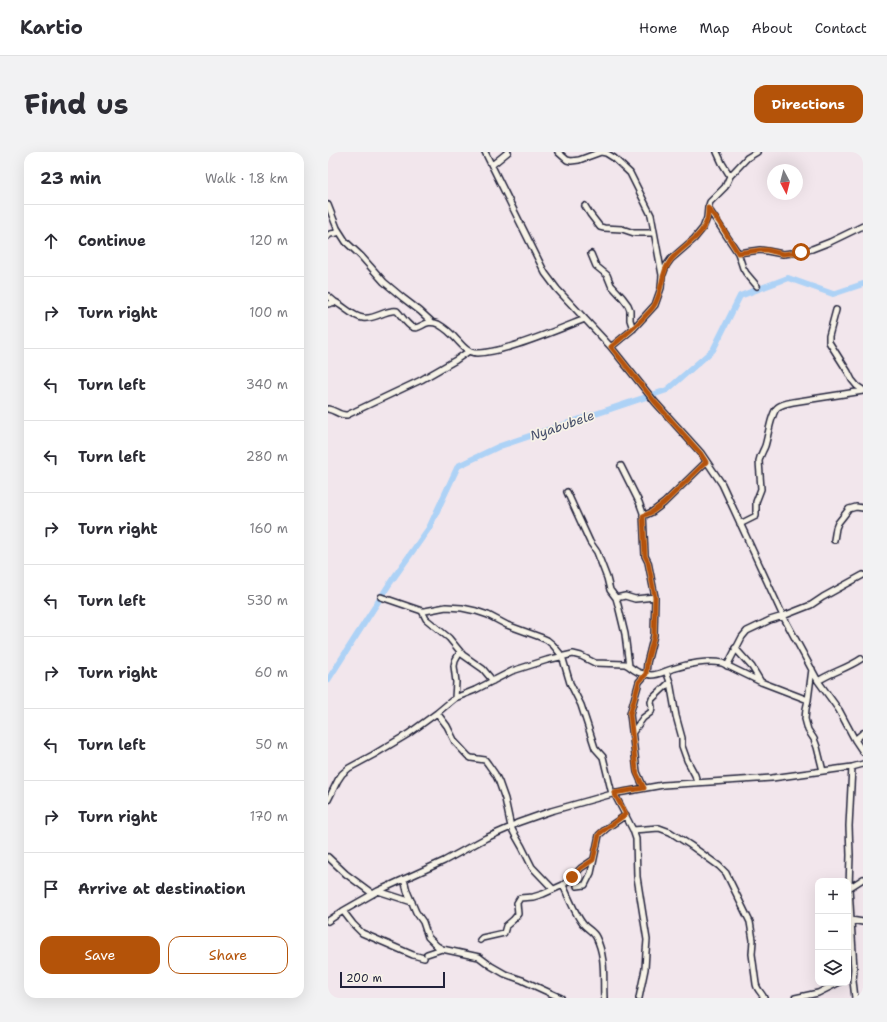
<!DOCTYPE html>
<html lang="en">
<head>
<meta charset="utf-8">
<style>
	:root { --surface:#fff; --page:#f2f2f3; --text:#2b2b33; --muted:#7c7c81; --line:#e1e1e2; --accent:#b45309 }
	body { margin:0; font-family:"Shantell Sans",sans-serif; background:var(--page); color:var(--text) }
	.controls { position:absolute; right:12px; bottom:12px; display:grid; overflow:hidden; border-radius:8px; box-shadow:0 4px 16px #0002 }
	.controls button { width:36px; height:36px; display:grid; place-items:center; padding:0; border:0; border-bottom:1px solid var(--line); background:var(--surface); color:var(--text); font:20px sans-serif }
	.compass { position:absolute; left:439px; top:12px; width:36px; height:36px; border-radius:50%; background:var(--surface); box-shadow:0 4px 16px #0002; rotate:173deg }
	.scale { position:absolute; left:12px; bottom:10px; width:105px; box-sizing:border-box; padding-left:4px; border:2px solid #22223b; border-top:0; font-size:11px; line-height:14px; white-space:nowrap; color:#22223b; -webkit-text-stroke:3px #f7f3e8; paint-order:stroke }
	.stop { position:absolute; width:12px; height:12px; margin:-9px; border:3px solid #b45309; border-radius:50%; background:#fff }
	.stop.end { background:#b45309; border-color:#fff; box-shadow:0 1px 4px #0008 }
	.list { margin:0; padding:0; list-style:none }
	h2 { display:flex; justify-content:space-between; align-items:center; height:52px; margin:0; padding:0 16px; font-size:17px }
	h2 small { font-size:13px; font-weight:400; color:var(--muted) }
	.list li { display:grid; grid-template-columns:26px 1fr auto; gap:12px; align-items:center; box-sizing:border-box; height:72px; padding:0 16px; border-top:1px solid var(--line) }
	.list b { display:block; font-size:15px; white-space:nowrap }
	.list em { font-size:13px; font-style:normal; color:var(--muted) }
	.actions { display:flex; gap:8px; padding:12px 16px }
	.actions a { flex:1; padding:9px 0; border:1px solid var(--accent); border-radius:12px; text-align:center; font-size:14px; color:var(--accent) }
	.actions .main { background:var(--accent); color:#fff }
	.icon { flex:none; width:22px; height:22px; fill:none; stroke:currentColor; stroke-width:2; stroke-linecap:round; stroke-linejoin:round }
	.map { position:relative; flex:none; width:535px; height:846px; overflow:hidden; border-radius:12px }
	header { display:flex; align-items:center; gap:24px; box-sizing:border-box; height:56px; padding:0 20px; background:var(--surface); border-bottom:1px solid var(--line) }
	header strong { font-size:19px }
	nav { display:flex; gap:22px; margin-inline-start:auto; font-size:14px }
	.intro { display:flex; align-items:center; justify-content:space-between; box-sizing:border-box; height:96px; padding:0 24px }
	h1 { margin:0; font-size:28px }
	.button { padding:10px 18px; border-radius:12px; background:var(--accent); color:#fff; font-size:14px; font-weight:700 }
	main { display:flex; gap:24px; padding:0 24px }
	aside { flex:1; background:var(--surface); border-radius:12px; box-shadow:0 4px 16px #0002 }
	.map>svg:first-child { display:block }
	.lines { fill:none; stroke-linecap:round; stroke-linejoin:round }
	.river { stroke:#add2f6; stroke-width:6 }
	.minor-casing { stroke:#22223b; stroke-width:8 }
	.minor { stroke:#f7f3e8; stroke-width:5 }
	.route { stroke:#b45309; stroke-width:5 }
	.labels { text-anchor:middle; stroke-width:3.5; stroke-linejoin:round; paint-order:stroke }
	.water-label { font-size:13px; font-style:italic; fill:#454e6a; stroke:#f7f3e8 }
</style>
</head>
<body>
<header>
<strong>Kartio</strong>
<nav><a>Home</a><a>Map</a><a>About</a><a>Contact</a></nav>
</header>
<div class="intro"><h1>Find us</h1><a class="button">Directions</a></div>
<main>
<aside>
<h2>23 min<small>Walk · 1.8 km</small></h2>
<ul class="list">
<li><svg class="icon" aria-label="ahead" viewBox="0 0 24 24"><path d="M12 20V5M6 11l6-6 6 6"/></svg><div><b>Continue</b></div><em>120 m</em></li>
<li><svg class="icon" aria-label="right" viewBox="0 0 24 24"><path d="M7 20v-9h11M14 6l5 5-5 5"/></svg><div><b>Turn right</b></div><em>100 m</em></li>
<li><svg class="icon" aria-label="left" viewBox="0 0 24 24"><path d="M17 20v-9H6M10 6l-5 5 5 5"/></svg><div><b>Turn left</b></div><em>340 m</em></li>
<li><svg class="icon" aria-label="left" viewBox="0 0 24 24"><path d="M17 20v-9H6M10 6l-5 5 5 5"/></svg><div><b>Turn left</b></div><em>280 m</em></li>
<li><svg class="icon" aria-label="right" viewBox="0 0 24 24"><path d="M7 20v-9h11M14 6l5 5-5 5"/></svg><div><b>Turn right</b></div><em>160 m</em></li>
<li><svg class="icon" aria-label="left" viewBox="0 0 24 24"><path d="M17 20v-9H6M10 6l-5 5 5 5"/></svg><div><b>Turn left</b></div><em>530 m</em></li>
<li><svg class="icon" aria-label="right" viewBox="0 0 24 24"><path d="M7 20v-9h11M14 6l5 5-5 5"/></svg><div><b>Turn right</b></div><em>60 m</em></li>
<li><svg class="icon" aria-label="left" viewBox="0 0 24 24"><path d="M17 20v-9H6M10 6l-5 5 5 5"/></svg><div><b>Turn left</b></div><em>50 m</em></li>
<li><svg class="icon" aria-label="right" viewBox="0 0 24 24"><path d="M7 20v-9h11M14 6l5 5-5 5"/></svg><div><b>Turn right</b></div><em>170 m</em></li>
<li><svg class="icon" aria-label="arrive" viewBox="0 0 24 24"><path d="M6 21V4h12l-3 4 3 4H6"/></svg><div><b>Arrive at destination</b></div></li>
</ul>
<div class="actions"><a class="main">Save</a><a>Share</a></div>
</aside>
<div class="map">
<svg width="535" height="846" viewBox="0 0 535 846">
	<rect width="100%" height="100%" fill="#f2e6ec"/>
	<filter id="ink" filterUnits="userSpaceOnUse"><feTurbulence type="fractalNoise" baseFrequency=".025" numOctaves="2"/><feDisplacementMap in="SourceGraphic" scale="8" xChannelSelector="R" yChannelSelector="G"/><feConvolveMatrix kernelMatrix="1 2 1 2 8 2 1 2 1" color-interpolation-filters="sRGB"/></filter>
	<g filter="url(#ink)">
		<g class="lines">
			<path class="river" d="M0,528L62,431L101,376L130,314L172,294L339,238L385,198L412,144L460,126L505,142L535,132"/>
			<defs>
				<path id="minor" d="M157,0L217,121L229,137L283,195L327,250L373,301L394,332L455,464L490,529L511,558L527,588L535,600
					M230,0L239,8L243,9L251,8L273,0L278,1L286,6L302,21L323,63L334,123L333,136L327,153L305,177L283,195
					M389,0L394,11L402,24
					M164,13L180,0
					M0,53L9,76L18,90L33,104L56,130L75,146L92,159L104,170
					M257,54L262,62L272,75L276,76L294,77L306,81H326
					M380,56L410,101L415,116L418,121L429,134
					M0,84L2,82L9,81V76
					M410,101L432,98L439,99L455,102L473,100L484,97L502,90L535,74
					M263,102L268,114L279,123L283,133L294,145L300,153L302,158V168L305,177
					M335,122L338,114L343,107L366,87L375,76L379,66L380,56L382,50L397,35L402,24L419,6L429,0
					M0,144L7,150
					M0,152L7,150C16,154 25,165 35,166C47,168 58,157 69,159C74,164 78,172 84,175C92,179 97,166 110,172C117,176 124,182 129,188C133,192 137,198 143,200C162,207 236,175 257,167
					M508,158L501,184V190L520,220L524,228L529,234L535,238
					M0,257C7,258 12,264 19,263L93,228L128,208L141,199
					M293,314L311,350L315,361L317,404L320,410L327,445L326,483L319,511L318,522L311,530L302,562L309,620L316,636
					M239,340L262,390L269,400L279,426L282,438L288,446L290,453L297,482L301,514
					M315,364L324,360L336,351L378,310
					M412,372L428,364V350L433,337L431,309C432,303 435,299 437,294C440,285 443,260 450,255C454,252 460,251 465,250L535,239
					M506,388L508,376L510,371L521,357L528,355L535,356
					M53,445L94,459H97L118,455L134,456L148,459L160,463L179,473L212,485L219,488L225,493L234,504L242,531L253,553L267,596L275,605L284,642
					M288,446L297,444L307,447L327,445
					M94,459L98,467L121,486L135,503L155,517L165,529
					M407,496L424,515L433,530
					M399,514L414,485L419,479L442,468L455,464L483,453L495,445L535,423
					M484,517L480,548L478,557L477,567L480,578L486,587L489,595L495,619
					M338,519L342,530L348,564L354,586V594L359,608L367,623L369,630
					M490,529C504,520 520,516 533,507
					M127,546L128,530L126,514L127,509L132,500
					M109,561L119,574L127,590L140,604L143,606L157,608L160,612L167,622L171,630L177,647L183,675L186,681L194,695L204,715L225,737
					M305,580L315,566L323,560L324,555L323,550L324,547L342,530
					M527,588L535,581
					M524,615L521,674L522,703L521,736L526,817L525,829L527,846
					M286,641L305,678L308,687L309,725L319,788L318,800L317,817L311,846
					M0,648L10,628L14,622L21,616L45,603L80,582L109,561L127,546L147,538L184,519L219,508L245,502L253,504L267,511L297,512C302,514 304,517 308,519C312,522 318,522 323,523C331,523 337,519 344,517C359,512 380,508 394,511L433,530L480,548
					M305,678L331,676L342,680L362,693L391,714L398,721L422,770L425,788L424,802L428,832C429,838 434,841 436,846
					M0,705L18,722L45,742
					M76,727L79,739L88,760L95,770L100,785L109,794L114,797L151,805L163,814L177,822L194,828L233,846
					M235,733C240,744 247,762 255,772C259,777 265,779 268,785C278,805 275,824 276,846
					M249,734L257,733L263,721L271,683L279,676L298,663
					M521,736L535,727
					M50,739L84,750
					M15,759L25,772L34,781L85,803L96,806
					M523,768L535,770
					M0,769L15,759L50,739L116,709L158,686L183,675L189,671L223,659L284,642L335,633L444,626L524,615L535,612
					M152,788L154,786L176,781L178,774L185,768L190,762L189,751L192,746L205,745L215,742L235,733L240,729L253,716L265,708
					M99,802L114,797
					M467,846L490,841L510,831"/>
			</defs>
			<use href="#minor" class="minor-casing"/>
			<use href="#minor" class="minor"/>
		</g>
	</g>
	<g class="lines" filter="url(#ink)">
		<path class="route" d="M244,725L253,716L265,708L271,683L272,681L298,662L286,641L316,636L309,622L308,618L302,562L311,530L318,522L319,510L326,484L327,445L320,410L317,404L315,364L324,360L336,351L378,310L373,302L327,250L283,195C296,184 308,175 319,162C322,159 325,156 327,152C335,138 332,122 342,109C353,94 373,87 379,68C380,64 380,60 380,56L391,70L410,101L432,98H439L455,102L473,100"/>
	</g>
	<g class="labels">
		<g class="water-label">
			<text transform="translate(234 273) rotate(-19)" y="5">Nyabubele</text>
		</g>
	</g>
</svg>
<div class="controls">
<button>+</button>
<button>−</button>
<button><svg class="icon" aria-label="layers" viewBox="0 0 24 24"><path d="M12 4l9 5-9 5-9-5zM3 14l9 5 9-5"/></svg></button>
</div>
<svg class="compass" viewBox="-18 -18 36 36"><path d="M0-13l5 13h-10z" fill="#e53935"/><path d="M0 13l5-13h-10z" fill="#7c7c81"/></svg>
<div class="scale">200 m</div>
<div class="stop" style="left:473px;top:100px"></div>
<div class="stop end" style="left:244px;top:725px"></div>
</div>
</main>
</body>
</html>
